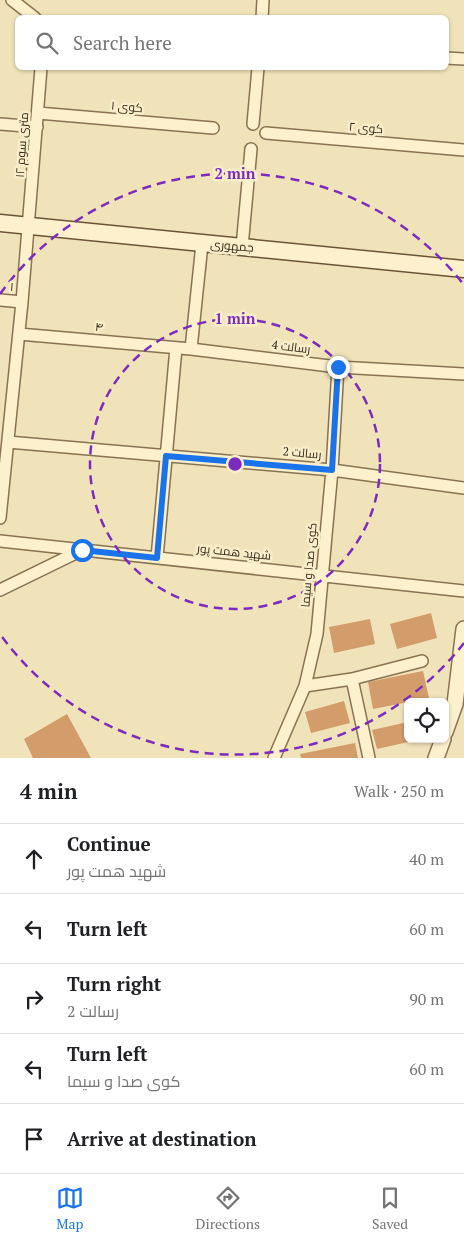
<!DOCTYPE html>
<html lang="en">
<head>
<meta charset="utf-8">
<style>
	:root { --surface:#fff; --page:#f2f2f2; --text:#202124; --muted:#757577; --line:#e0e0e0; --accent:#1a73e8 }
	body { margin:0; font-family:"PT Serif",Cairo,serif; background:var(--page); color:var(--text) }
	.controls { position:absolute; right:15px; bottom:15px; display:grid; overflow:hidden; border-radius:8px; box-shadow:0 1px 4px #0004 }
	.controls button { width:45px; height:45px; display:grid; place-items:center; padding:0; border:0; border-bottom:1px solid var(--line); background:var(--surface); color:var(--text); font:25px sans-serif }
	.stop { position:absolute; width:15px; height:15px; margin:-11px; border:4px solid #1a73e8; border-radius:50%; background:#fff }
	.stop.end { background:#1a73e8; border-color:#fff; box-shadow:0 1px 5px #0008 }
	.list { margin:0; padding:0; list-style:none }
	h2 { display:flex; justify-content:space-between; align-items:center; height:65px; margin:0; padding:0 20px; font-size:21px }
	h2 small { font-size:16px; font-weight:400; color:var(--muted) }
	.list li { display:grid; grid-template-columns:32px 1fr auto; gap:15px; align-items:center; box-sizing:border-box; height:70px; padding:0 20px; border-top:1px solid var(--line) }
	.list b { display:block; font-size:19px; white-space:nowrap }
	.list p { margin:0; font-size:16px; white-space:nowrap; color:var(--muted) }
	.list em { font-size:16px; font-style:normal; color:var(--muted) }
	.icon { flex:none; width:28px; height:28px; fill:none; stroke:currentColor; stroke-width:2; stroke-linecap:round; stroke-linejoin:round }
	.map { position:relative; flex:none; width:464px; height:758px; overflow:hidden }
	.search { position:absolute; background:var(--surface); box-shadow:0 1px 4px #0004; left:15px; right:15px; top:15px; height:55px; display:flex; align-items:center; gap:12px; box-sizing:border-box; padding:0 18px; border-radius:8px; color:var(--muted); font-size:19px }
	.sheet { height:415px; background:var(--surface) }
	nav { display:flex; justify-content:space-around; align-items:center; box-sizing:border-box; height:70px; border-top:1px solid var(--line); background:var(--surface); font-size:14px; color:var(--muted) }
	nav a { display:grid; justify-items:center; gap:2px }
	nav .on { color:var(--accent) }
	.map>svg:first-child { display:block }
	.building { fill:#d39c6b }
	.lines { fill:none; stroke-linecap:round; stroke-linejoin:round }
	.minor-casing { stroke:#897252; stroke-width:14 }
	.tertiary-casing { stroke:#897252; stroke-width:18 }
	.secondary-casing { stroke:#6a5336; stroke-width:19 }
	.minor { stroke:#fcf0cd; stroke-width:11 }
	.tertiary { stroke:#fcf0cd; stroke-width:15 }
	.secondary { stroke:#fcf0cd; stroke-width:16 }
	.route { stroke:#1a73e8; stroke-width:6 }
	.ring { fill:none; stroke:#7b2cbf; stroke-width:2.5; stroke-dasharray:9 6 }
	.labels { text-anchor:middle; stroke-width:5; stroke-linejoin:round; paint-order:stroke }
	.street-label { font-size:12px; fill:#362919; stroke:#f8edc9 }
	.centre { fill:#7b2cbf; stroke:#f8edc9; stroke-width:2.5 }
	.ring-label { font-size:15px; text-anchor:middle; font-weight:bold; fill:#7b2cbf; stroke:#f8edc9; stroke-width:5; stroke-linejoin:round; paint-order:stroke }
</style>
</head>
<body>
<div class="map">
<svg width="464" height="758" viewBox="0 0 464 758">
	<rect width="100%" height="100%" fill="#f1e3b9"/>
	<path class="building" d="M431,613L437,638L397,649L390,624Z
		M370,619L375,644L334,653L329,627Z
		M423,671L429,698L373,709L368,682Z
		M344,701L350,723L311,733L305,712Z
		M67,714L91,758H33L24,739Z
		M408,722V739L417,740L377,749L372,730Z
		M355,743L358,758H301L300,754Z"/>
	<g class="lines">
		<defs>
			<path id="minor" d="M12,0L35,18
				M262,18L263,0
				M446,58L464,59
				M38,113L213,128
				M0,124L37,127
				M253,124L258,68
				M266,133L464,150
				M242,247L251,149
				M0,300L22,302
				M19,334L191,349L338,367L464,374
				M191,349L202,244
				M8,442L332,470L464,488
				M0,518L22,302L41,68
				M0,541L464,591
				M157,558L176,348
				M0,590L82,550
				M352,679L369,758
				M305,686L352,679L422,661
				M274,758L305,686L317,634L332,470L338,367"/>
			<path id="tertiary" d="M445,732L455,704L464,629
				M436,758L443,739"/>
			<path id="secondary" d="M0,223L464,269"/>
		</defs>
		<use href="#minor" class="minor-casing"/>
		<use href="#tertiary" class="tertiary-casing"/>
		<use href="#secondary" class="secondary-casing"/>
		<use href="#minor" class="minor"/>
		<use href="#tertiary" class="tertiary"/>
		<use href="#secondary" class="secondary"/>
	</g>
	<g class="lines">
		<path class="route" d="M82,550L157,558L166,456L332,470L338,367"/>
	</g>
	<g class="ring">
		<circle cx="235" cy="464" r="145"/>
		<path d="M464 643A290 290 0 0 1 0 634M0 294A290 290 0 0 1 464 285"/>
	</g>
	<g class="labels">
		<g class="street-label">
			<text transform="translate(127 107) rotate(5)" y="4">کوی ۱</text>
			<text transform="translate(366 128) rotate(5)" y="4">کوی ۲</text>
			<text transform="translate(22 145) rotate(-86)" y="4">۱۲ متری سوم</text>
			<text transform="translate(232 246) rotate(5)" y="4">جمهوری</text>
			<text transform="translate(12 287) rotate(4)" y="4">۱</text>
			<text transform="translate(99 327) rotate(5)" y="4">۴</text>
			<text transform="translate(291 347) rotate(7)" y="4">رسالت 4</text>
			<text transform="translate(302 453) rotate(5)" y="4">رسالت 2</text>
			<text transform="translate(234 552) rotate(6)" y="4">شهید همت پور</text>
			<text transform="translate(309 565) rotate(-85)" y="4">کوی صدا و سیما</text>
		</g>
	</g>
	<circle cx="235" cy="464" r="8" class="centre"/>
	<g class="ring-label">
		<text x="235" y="179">2 min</text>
		<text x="235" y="324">1 min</text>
	</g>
</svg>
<div class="controls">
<button><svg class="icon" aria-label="locate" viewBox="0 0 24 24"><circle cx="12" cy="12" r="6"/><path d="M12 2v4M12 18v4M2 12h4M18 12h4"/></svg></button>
</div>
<div class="stop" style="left:82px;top:550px"></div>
<div class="stop end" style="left:338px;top:367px"></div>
<div class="search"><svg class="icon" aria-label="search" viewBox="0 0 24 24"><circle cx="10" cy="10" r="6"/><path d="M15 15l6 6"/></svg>Search here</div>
</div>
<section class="sheet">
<h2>4 min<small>Walk · 250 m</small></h2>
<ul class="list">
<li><svg class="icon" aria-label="ahead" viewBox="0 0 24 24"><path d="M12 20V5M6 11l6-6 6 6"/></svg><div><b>Continue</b><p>شهید همت پور</p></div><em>40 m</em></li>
<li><svg class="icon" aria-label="left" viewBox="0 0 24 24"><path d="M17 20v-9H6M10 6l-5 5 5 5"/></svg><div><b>Turn left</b></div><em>60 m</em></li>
<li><svg class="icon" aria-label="right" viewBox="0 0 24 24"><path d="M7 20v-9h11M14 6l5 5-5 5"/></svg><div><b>Turn right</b><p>رسالت 2</p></div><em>90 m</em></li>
<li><svg class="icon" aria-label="left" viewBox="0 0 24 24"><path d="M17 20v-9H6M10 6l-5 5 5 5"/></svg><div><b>Turn left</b><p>کوی صدا و سیما</p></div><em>60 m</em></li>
<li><svg class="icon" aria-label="arrive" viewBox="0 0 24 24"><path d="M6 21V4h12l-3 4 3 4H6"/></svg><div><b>Arrive at destination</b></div></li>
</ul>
</section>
<nav>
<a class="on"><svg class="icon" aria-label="map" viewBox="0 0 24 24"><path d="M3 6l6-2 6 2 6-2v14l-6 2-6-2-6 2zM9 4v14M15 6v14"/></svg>Map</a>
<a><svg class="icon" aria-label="directions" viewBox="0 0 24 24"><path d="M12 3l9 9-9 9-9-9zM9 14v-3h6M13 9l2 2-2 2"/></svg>Directions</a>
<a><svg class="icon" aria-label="saved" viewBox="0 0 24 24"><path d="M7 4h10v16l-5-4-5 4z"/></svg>Saved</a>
</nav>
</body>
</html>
